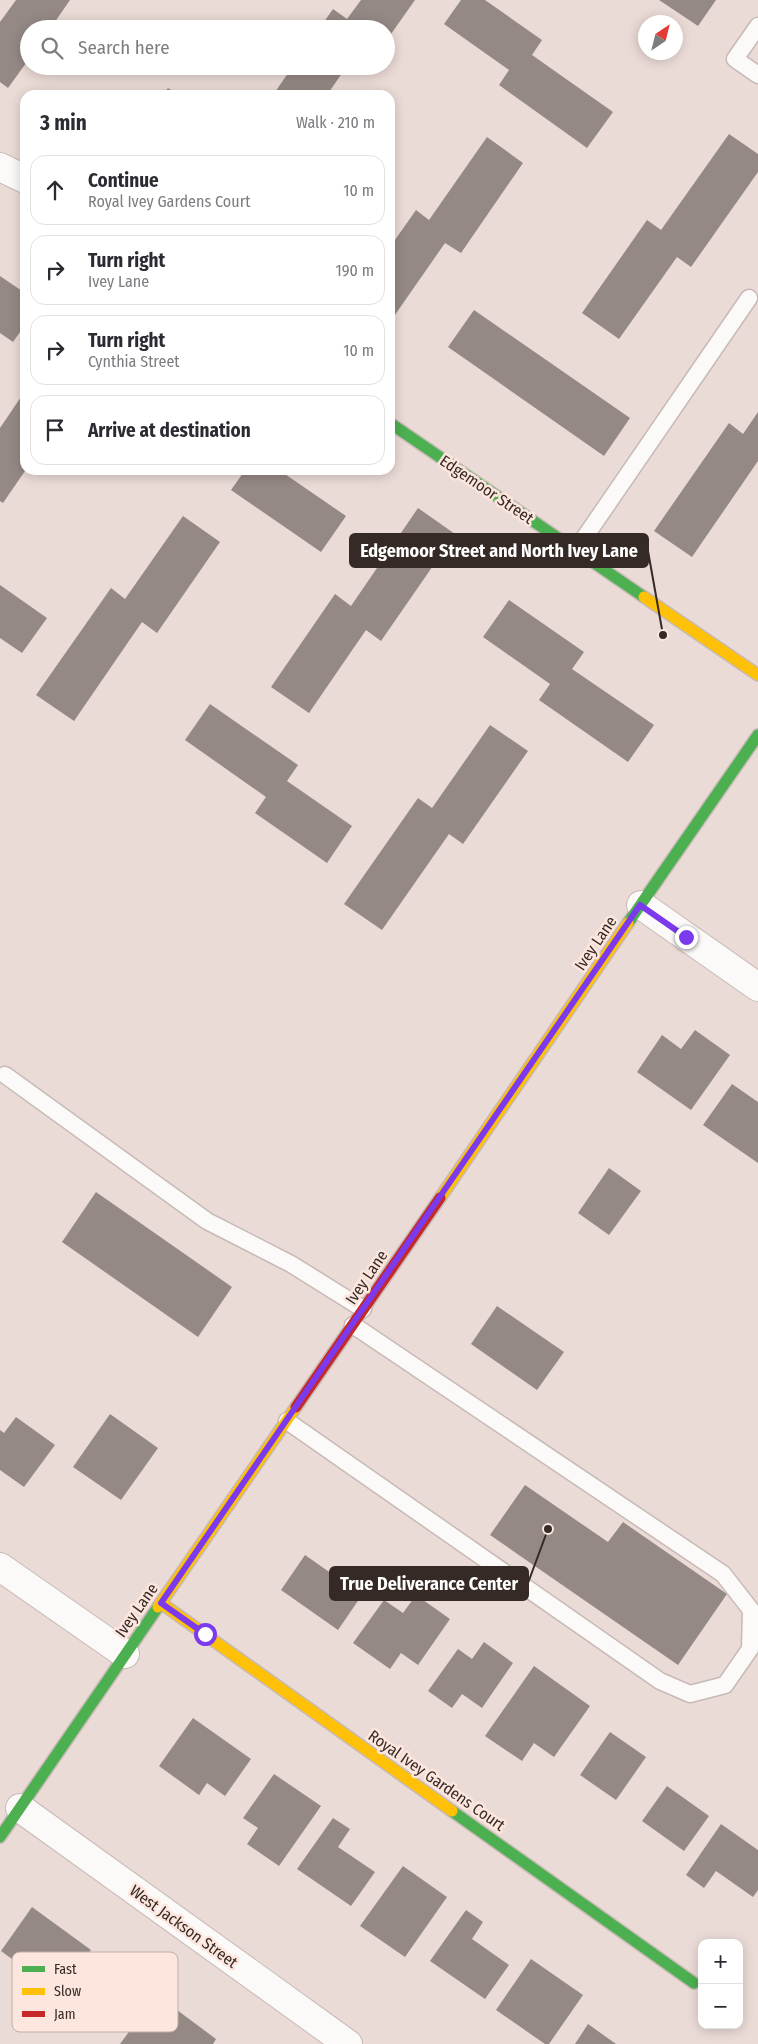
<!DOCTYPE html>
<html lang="en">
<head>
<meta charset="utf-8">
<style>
	:root { --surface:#fff; --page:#f2f2f3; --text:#2b2b33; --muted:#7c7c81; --line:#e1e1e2 }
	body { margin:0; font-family:"Fira Sans Condensed",sans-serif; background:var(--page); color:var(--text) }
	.controls { position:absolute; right:15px; bottom:15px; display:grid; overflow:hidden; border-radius:10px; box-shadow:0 2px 12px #0003 }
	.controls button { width:45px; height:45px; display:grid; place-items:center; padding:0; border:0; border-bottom:1px solid var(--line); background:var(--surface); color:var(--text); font:25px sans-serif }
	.compass { position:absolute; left:638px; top:15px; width:45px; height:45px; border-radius:50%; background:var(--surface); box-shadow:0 2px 12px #0003; rotate:35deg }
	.stop { position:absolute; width:15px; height:15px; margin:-11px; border:4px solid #7c3aed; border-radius:50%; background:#fff }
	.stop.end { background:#7c3aed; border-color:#fff; box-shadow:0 1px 5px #0008 }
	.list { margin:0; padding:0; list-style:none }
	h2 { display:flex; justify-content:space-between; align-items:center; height:65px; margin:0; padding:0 20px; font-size:21px }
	h2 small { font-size:16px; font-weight:400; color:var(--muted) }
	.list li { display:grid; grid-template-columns:32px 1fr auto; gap:15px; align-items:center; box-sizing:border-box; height:70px; margin:0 10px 10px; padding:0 10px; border:1px solid var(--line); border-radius:15px }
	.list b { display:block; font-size:19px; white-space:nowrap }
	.list p { margin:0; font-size:16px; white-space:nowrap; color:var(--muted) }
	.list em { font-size:16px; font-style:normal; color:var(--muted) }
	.icon { flex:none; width:28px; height:28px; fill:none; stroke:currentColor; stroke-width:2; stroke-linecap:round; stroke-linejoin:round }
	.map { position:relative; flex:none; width:758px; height:2044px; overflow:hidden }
	.search { position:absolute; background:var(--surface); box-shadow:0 2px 12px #0003; left:20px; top:20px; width:375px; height:55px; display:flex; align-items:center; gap:12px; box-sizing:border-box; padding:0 18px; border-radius:28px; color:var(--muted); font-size:19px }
	.panel { position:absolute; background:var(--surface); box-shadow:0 2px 12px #0003; left:20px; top:90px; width:375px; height:385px; border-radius:15px }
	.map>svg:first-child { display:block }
	.building { fill:#958985 }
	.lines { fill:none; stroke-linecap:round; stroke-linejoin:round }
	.lane-casing { stroke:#c7bab6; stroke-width:19 }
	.street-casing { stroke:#c7bab6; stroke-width:30 }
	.fast-casing { stroke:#c7bab6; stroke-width:14 }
	.slow-casing { stroke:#c7bab6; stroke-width:14 }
	.jam-casing { stroke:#c7bab6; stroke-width:14 }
	.lane { stroke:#fcfaf9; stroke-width:16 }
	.street { stroke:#fcfaf9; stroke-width:28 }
	.fast { stroke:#4caf50; stroke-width:11 }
	.slow { stroke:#ffc107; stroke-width:11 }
	.jam { stroke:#c62828; stroke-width:11 }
	.route { stroke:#7c3aed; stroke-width:6 }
	.labels { text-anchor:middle; stroke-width:5; stroke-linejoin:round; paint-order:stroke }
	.street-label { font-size:16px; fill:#352a26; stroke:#fde6dd }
	.key { fill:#fde6dd; stroke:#c1aea6; stroke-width:1 }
	.key-label { font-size:14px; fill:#352a26 }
	.leader { fill:none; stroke:#352a26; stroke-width:2 }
	.callout-dot { fill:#352a26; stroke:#fde6dd; stroke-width:2 }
	.callout { fill:#352a26; stroke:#352a26; stroke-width:2 }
	.callout-label { font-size:18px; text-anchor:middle; font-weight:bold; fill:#fff }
</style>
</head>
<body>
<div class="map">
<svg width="758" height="2044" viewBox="0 0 758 2044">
	<rect width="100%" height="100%" fill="#ebdbd6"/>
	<path class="building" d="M16,0H70L50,29H29V59L8,88L0,82V22Z
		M361,0H415L386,41V29H319L333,9L347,19Z
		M461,0H485L542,40L532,55L613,112L587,148L499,85L509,70L444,24Z
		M659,0H716L698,26Z
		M293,66H347L327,95H273Z
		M168,88L178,95H163Z
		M729,134L758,154V172L691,267L677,257L619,339L582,313L647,220L661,230Z
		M487,137L523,163L461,253L445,243L390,322V247L416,210L429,220Z
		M0,276L25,293V325L13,342L0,333Z
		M474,310L630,418L604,456L448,347Z
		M25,391V471L3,503L0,501V428Z
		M758,412V461L692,557L654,531L729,423L743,434Z
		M239,470H279L346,516L321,552L231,490L243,473Z
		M418,508L455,534L381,641L366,630L309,713L271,687L335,594L351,606Z
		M183,516L220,542L157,633L142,622L74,721L36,695L111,588L125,599Z
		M0,585L47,618L22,653L0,638Z
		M509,600L584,652L572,669L654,725L628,762L539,700L550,684L483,637Z
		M210,704L298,765L287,781L352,826L327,863L255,813L266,797L185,740Z
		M490,725L528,751L463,844L449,834L382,930L344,904L418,798L432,808Z
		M695,1030L730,1055L691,1110L637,1072L662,1035L681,1049Z
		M732,1084L758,1102V1163L703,1125Z
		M609,1168L641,1191L609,1235L578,1213Z
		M96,1192L232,1287L198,1337L62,1242Z
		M497,1306L564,1352L537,1390L471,1344Z
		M110,1414L158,1448L121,1500L73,1467Z
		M16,1417L55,1445L24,1487L0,1470V1430L4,1433Z
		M525,1485L608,1542L623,1522L727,1594L678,1665L490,1535Z
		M305,1555L362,1595L338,1630L281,1590Z
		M416,1595L450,1619L418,1665L401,1653L390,1669L353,1643L384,1600L403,1613Z
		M484,1642L513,1663L482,1708L462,1694L452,1708L428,1691L458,1649L472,1659Z
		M534,1666L590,1706L554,1757L534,1743L522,1761L485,1736Z
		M193,1718L251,1759L225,1796L207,1783L199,1795L159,1766Z
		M610,1732L646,1757L616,1800L580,1775Z
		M274,1774L321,1806L279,1866L247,1844L258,1828L243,1818Z
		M667,1786L709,1816L684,1851L642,1821Z
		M333,1818L350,1829L338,1847L375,1872L351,1906L297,1869Z
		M721,1824L758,1850V1890L753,1897L716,1871L704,1888L686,1875Z
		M403,1866L447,1897L405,1957L360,1926Z
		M32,1907L91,1950L59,1993L1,1951Z
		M466,1910L483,1922L472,1939L509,1965L485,1999L430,1961Z
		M531,1959L583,1995L549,2044H545L496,2010Z
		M150,2003L167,2015L173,2007L216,2039L213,2044H120Z
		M588,2024L616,2044H575Z"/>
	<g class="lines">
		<defs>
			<path id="lane" d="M758,26L735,59L758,75
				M576,550L749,298
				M5,1075L207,1221L291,1264L363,1309
				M287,1421L660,1681L690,1694L725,1685L750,1649L751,1610L723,1574L353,1325"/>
			<path id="street" d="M0,167L25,179
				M641,905L758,987
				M0,1567L125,1654
				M20,1808L348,2044"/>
			<path id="fast" d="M390,423L644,597
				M628,923L758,735
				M452,1811L694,1983
				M0,1837L158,1607"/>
			<path id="slow" d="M644,597L758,675
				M440,1198L628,923
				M161,1603L452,1811
				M158,1607L296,1407"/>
			<path id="jam" d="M296,1407L440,1198"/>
		</defs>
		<use href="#lane" class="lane-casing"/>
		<use href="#street" class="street-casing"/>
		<use href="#fast" class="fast-casing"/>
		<use href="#slow" class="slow-casing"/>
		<use href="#jam" class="jam-casing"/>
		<use href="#lane" class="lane"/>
		<use href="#street" class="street"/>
		<use href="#fast" class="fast"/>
		<use href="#slow" class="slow"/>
		<use href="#jam" class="jam"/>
	</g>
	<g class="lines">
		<path class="route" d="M205,1634L161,1603L640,905L686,937"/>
	</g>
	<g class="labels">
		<g class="street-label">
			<text transform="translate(487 489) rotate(34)" y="6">Edgemoor Street</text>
			<text transform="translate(595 943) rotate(-56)" y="6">Ivey Lane</text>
			<text transform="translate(366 1277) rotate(-56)" y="6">Ivey Lane</text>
			<text transform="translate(136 1610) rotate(-55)" y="6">Ivey Lane</text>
			<text transform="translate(437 1780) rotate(35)" y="6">Royal Ivey Gardens Court</text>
			<text transform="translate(184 1926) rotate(36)" y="6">West Jackson Street</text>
		</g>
	</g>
	<rect x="12" y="1952" width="166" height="80" rx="8" class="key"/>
	<rect x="22" y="1966" width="23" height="6" fill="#4caf50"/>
	<rect x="22" y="1988" width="23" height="7" fill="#ffc107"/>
	<rect x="22" y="2011" width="23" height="6" fill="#c62828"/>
	<g class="key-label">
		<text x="54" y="1974">Fast</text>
		<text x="54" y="1996">Slow</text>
		<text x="54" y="2019">Jam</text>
	</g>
	<path class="leader" d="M663 635L648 551M548 1529L528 1583"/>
	<g class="callout-dot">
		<circle cx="663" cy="635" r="5"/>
		<circle cx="548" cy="1529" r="5"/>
	</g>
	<g class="callout">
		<rect x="350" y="534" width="298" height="33" rx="5"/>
		<rect x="330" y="1567" width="198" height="33" rx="5"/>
	</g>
	<g class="callout-label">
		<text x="499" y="557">Edgemoor Street and North Ivey Lane</text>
		<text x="429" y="1590">True Deliverance Center</text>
	</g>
</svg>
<div class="controls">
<button>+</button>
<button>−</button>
</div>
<svg class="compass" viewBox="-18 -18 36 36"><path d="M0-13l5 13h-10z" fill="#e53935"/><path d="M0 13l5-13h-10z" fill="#7c7c81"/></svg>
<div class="stop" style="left:205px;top:1634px"></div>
<div class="stop end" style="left:686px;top:937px"></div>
<div class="search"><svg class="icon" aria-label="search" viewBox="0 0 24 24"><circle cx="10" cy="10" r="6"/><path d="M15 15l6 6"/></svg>Search here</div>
<section class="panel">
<h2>3 min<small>Walk · 210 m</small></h2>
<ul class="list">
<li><svg class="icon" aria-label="ahead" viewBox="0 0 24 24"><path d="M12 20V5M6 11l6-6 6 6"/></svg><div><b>Continue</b><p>Royal Ivey Gardens Court</p></div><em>10 m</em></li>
<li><svg class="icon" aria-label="right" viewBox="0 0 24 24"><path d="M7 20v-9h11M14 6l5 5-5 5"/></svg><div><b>Turn right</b><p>Ivey Lane</p></div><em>190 m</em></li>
<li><svg class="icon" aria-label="right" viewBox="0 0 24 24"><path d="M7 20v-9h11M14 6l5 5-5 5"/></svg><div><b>Turn right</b><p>Cynthia Street</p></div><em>10 m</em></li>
<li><svg class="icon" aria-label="arrive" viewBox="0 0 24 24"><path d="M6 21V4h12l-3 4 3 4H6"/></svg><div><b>Arrive at destination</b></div></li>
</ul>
</section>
</div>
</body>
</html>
